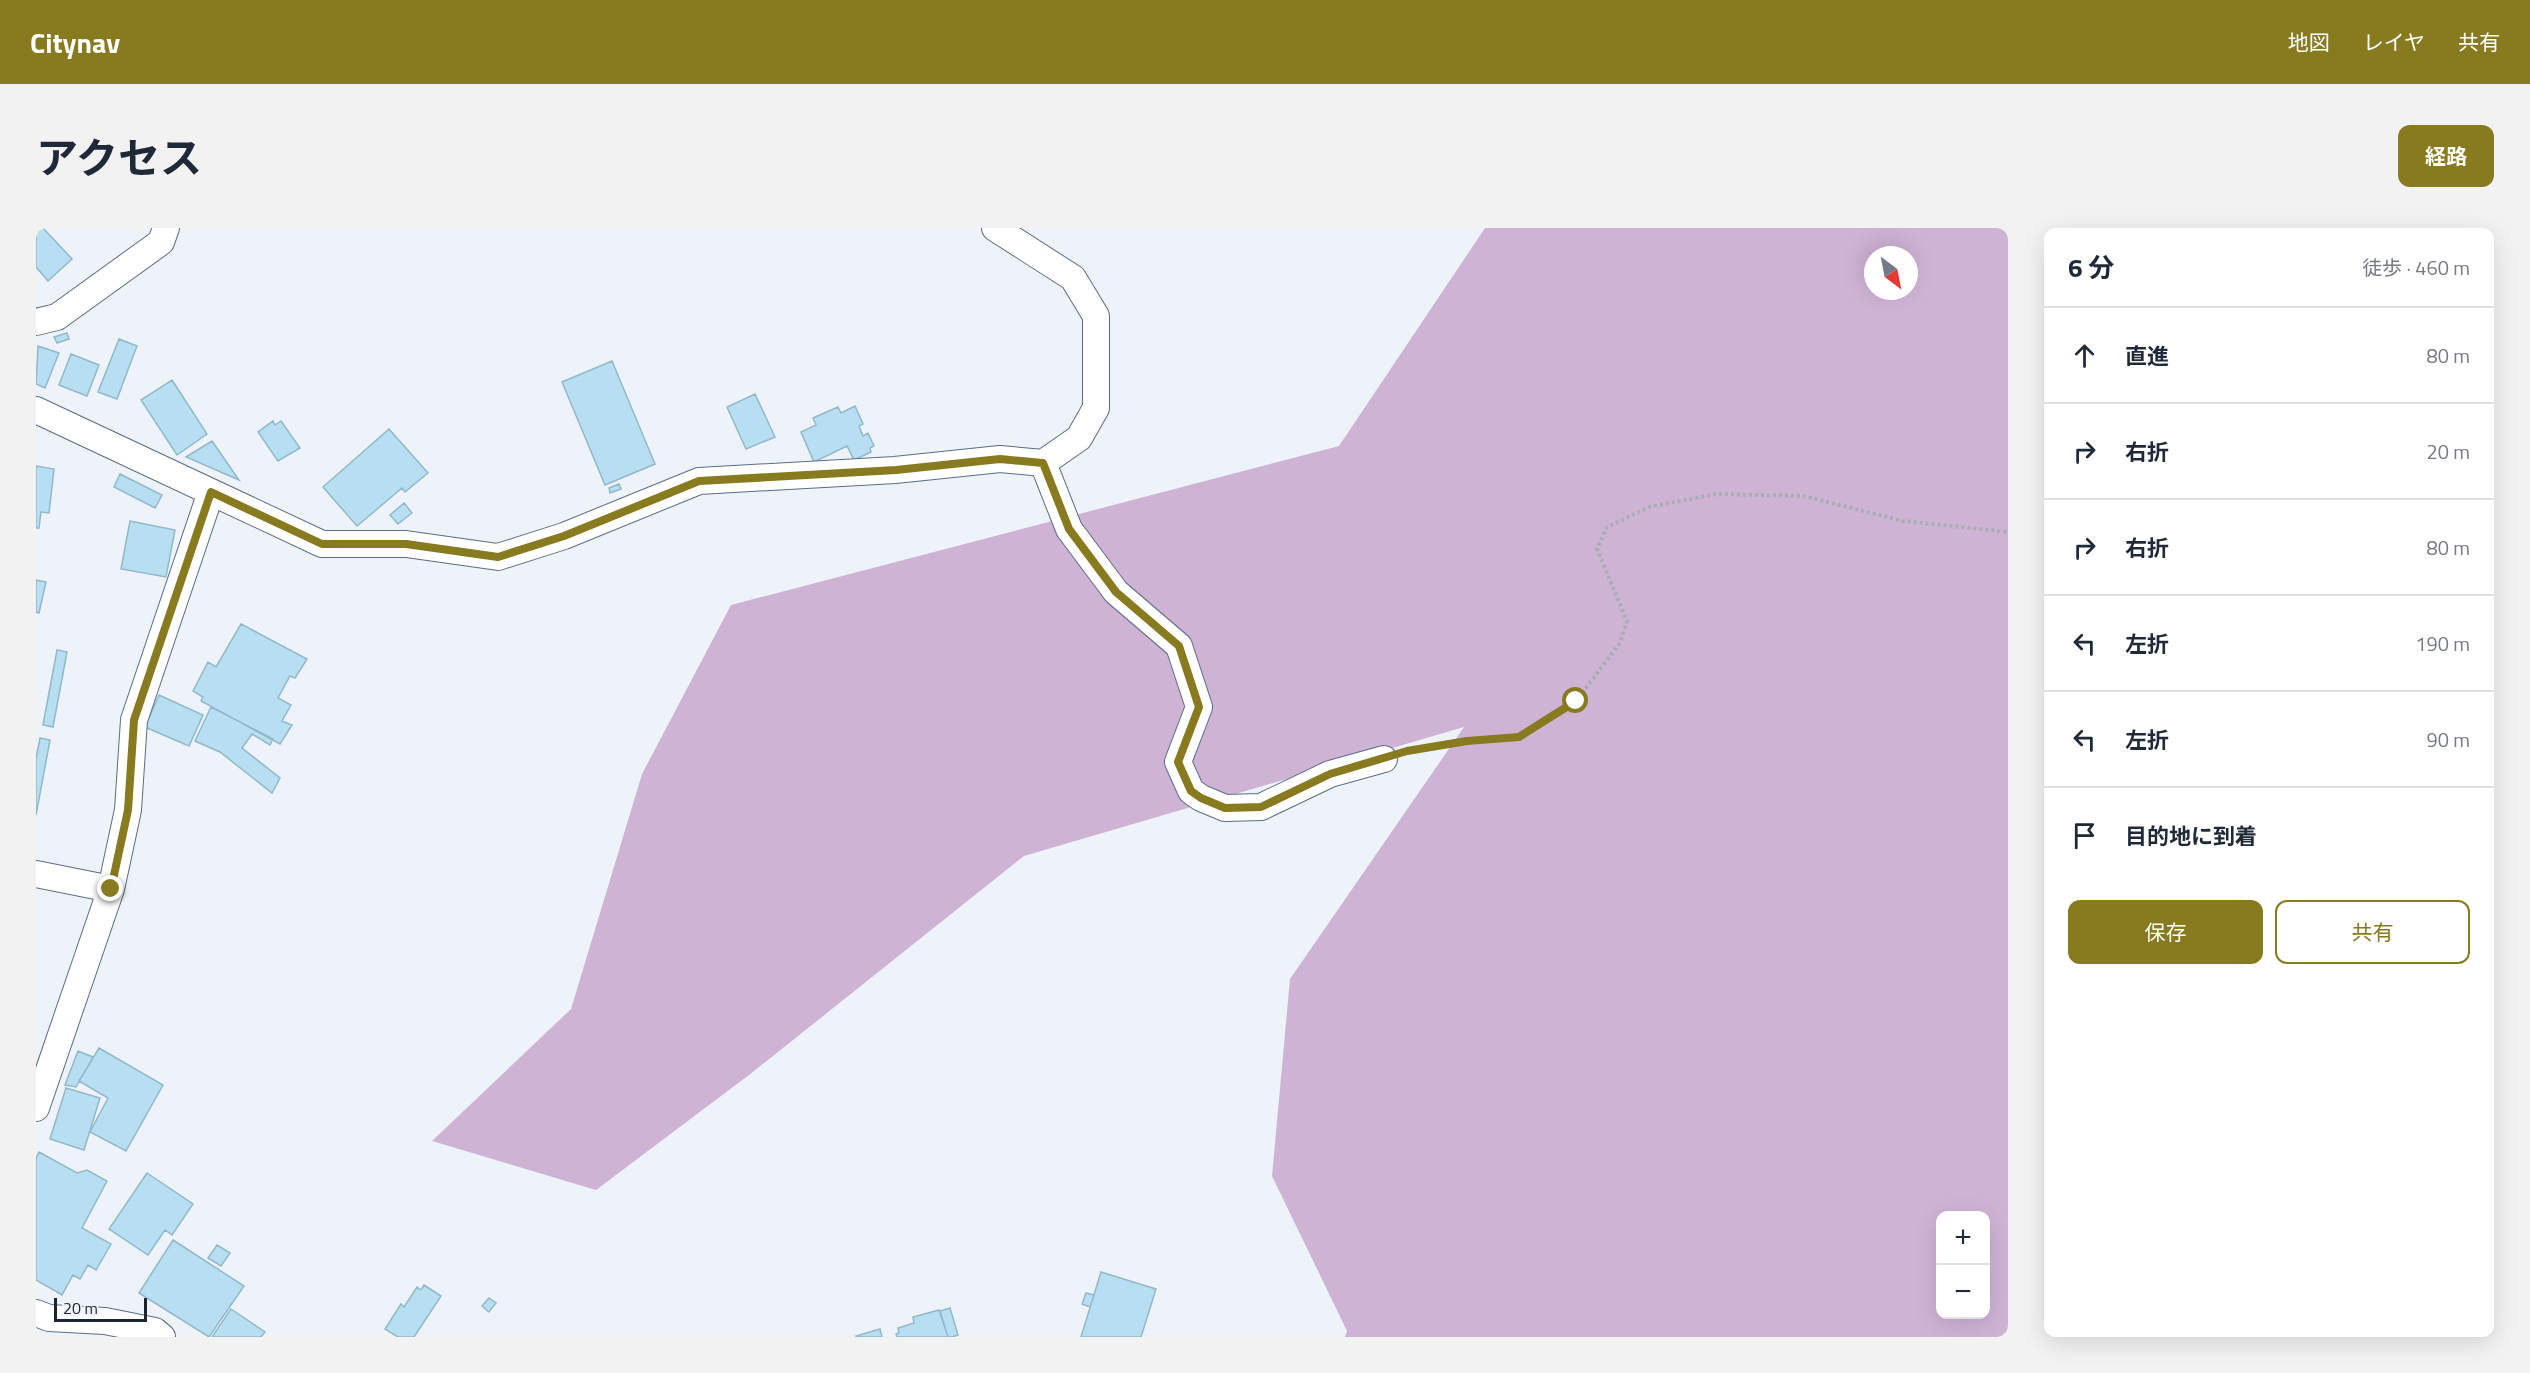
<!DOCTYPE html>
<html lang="ja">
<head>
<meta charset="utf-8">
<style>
	:root { --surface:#fff; --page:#f2f2f3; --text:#1f2937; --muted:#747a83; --line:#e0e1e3; --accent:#877a1f }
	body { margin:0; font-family:"Titillium Web","Noto Sans JP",sans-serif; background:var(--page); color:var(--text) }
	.controls { position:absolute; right:18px; bottom:18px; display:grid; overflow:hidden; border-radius:12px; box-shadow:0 6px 24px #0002 }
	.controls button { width:54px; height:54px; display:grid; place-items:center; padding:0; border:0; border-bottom:2px solid var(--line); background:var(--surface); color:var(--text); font:30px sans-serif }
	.compass { position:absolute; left:1828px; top:18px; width:54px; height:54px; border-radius:50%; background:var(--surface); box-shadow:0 6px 24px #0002; rotate:148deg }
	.scale { position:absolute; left:18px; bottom:15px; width:93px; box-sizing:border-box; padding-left:6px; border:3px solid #1c2430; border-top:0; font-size:16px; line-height:21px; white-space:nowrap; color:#1c2430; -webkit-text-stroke:4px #eef3f9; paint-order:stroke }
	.stop { position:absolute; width:18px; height:18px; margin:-14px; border:4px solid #877a1f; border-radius:50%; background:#fff }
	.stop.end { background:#877a1f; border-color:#fff; box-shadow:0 2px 6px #0008 }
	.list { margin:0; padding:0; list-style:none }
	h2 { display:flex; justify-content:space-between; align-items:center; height:78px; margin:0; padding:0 24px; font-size:26px }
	h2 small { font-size:20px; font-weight:400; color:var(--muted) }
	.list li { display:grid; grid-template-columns:39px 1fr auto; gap:18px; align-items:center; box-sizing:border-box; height:96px; padding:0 24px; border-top:2px solid var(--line) }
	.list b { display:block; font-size:22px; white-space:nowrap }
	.list em { font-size:20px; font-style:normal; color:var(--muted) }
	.actions { display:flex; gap:12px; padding:18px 24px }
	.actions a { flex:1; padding:14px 0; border:2px solid var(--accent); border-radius:12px; text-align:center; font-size:21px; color:var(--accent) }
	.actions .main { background:var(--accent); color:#fff }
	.icon { flex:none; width:33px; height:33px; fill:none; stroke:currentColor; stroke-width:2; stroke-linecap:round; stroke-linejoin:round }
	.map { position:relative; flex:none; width:1972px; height:1109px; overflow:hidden; border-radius:12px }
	header { display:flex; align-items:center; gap:36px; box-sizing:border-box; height:84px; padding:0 30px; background:var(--accent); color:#fff }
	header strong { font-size:28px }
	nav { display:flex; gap:33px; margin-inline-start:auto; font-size:21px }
	.intro { display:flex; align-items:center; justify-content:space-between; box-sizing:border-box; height:144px; padding:0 36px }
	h1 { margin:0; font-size:42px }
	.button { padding:15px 27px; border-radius:12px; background:var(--accent); color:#fff; font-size:21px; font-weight:700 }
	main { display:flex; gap:36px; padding:0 36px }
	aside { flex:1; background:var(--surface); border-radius:12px; box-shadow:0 6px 24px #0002 }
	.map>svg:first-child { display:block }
	.forest { fill:#cfb3d5; fill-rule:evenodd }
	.building { fill:#b7dff1; stroke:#91b9ca; stroke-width:1.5 }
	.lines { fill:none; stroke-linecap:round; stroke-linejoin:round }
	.street-casing { stroke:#5a6d89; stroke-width:28 }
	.path { stroke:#a8aeb6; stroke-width:4; stroke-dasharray:3 3; stroke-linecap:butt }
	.street { stroke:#fff; stroke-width:26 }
	.route { stroke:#877a1f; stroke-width:8 }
</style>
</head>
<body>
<header>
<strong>Citynav</strong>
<nav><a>地図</a><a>レイヤ</a><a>共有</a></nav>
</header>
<div class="intro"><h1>アクセス</h1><a class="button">経路</a></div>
<main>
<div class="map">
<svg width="1972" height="1109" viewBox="0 0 1972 1109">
	<rect width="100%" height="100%" fill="#eef3f9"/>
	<path class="forest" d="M1449,0H1972V1109H1309L1311,1103L1236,948L1254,751L1428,499L988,628L713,847L560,962L396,913L535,781L606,546L695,377L1303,218ZM1837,27H1873V63H1837ZM1904,988H1950V1086H1904Z"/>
	<path class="building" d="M7,0L36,31L12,53L0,39V6Z
		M31,105L33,111L21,115L18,109Z
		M83,111L101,118L81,171L62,164Z
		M2,118L23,125L9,160L0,156Z
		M35,126L63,137L51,168L23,157Z
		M576,133L619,236L569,257L526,154Z
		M136,152L171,206L141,227L105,172Z
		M719,166L739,209L710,221L691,179Z
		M819,178L827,196L823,198L827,208L832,205L838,218L834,220L835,224L818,232L811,218L778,234L765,204L780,197L777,190L802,179L805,185Z
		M237,193L239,197L245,193L264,220L242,233L222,204Z
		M353,201L392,245L369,264L366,260L321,298L287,259Z
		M176,213L203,252L150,229Z
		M0,238L18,241L13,285L5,284L3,300H0Z
		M84,246L126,267L119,280L78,259Z
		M583,256L585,261L574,265L573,260Z
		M368,275L376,285L362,296L354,287Z
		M94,293L139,302L130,349L85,341Z
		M0,352L10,354L3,385L0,384Z
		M205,396L271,431L259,450L254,448L242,470L255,477L246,493L256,497L244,516L165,473L167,469L157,463L172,434L180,439Z
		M21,422L31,424L17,499L7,497Z
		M123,467L167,487L153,518L109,499Z
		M175,479L237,511L234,517L216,506L206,520L244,550L236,565L184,524L159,513Z
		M4,510L14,512L0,587V530Z
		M63,820L127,857L90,923L54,904L72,870L43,853Z
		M42,823L57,829L40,859L29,857Z
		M30,860L64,870L48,922L14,911Z
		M3,924L41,945L51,942L71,953L46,1000L75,1016L60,1042L52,1037L44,1051L37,1047L26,1067L0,1052V930Z
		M111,945L157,976L136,1007L129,1002L112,1027L73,1001Z
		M137,1012L208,1058L173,1109L103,1065Z
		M181,1017L194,1025L185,1038L172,1030Z
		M1065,1044L1120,1061L1105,1109H1045Z
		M388,1057L405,1068L378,1109H362L349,1101L365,1076L368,1079L381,1059L385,1062Z
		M1050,1065L1058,1067L1054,1079L1046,1076Z
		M453,1070L460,1075L453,1084L446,1078Z
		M914,1080L922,1107L916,1109H912L904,1083Z
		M195,1081L229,1104L225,1109H176Z
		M903,1082L912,1109H861L860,1106L863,1105L862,1100L878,1095L877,1089Z
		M844,1101L846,1109H821L820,1108Z"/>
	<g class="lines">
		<defs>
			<path id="street" d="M0,94L21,89L125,14L130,0
				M0,182L286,316H370L462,329L528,308L663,253L859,242L964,231L1007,235L1043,210L1060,180V88L1037,50L959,0
				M1007,235L1033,301L1080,364L1143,418L1163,479L1142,534L1155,563L1165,570L1189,580L1225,579L1294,546L1348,531
				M0,646L75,661
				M0,880L75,661L92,582L98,492L175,264
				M0,1085L13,1090L69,1093L119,1103L126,1109"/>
		</defs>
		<use href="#street" class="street-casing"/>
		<path class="path" d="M1375,522L1431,513L1483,509L1540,473L1584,415L1591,393L1561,321L1571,299L1613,279L1681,266L1768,268L1867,293L1972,304"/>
		<use href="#street" class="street"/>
	</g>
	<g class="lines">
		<path class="route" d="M75,661L92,582L98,492L175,264L286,316H370L462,329L528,308L663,253L860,242L964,231L1007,235L1033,301L1080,364L1143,418L1163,479L1142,534L1155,563L1165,570L1189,580L1225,579L1294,546L1371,523L1431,513L1483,509L1540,473"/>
	</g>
</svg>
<div class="controls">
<button>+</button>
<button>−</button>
</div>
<svg class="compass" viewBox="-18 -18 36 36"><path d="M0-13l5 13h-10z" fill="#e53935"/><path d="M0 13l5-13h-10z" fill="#747a83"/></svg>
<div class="scale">20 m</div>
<div class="stop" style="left:1540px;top:473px"></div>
<div class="stop end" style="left:75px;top:661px"></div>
</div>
<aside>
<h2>6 分<small>徒歩 · 460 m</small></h2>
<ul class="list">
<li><svg class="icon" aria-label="ahead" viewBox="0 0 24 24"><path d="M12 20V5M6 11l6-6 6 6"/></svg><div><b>直進</b></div><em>80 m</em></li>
<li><svg class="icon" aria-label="right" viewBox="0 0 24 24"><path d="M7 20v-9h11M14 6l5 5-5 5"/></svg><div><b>右折</b></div><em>20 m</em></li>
<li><svg class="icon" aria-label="right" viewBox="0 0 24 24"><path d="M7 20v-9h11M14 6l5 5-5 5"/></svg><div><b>右折</b></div><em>80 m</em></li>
<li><svg class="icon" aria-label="left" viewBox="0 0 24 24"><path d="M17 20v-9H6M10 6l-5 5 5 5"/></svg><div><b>左折</b></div><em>190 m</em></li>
<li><svg class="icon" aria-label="left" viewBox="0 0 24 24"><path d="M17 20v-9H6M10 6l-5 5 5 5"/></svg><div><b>左折</b></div><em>90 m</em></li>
<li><svg class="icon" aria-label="arrive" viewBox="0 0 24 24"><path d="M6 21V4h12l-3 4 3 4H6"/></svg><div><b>目的地に到着</b></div></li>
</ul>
<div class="actions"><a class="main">保存</a><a>共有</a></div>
</aside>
</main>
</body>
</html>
